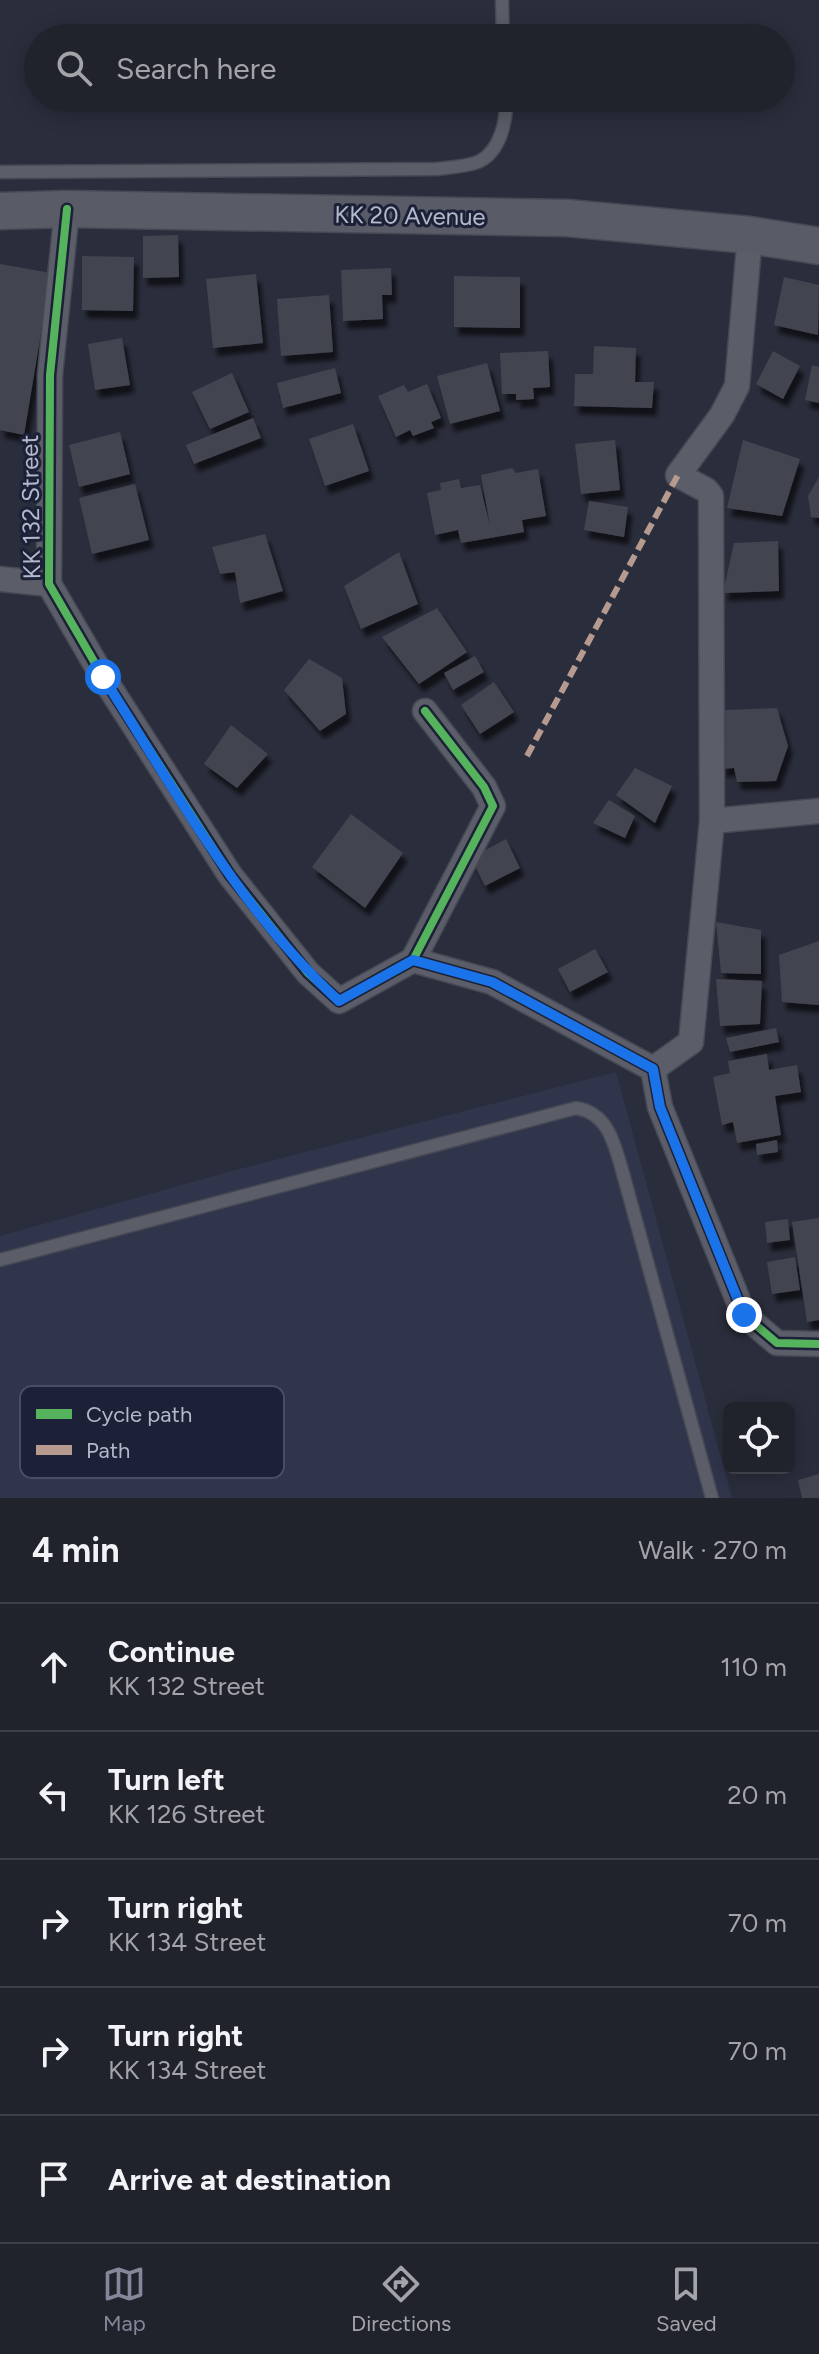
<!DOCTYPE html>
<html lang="en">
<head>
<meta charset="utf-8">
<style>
	:root { --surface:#20222c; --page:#282a34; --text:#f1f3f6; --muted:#a2a4a9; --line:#3d3f48; --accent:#848799 }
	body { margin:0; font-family:Figtree,sans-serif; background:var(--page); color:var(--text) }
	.controls { position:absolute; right:24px; bottom:24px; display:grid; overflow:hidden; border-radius:12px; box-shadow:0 4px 20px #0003 }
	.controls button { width:72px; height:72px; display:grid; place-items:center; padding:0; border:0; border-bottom:2px solid var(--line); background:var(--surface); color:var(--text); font:40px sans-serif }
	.stop { position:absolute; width:24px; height:24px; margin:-18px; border:6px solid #1a73e8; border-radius:50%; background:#fff }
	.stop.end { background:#1a73e8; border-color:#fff; box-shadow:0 2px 8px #0008 }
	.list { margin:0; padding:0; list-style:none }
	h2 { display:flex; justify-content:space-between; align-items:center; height:104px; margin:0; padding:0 32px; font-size:34px }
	h2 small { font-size:26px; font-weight:400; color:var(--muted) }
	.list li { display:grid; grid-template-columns:52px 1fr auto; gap:24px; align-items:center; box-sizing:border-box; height:128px; padding:0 32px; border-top:2px solid var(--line) }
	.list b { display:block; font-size:30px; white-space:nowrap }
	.list p { margin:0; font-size:26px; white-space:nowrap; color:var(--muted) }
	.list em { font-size:26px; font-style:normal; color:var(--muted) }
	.icon { flex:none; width:44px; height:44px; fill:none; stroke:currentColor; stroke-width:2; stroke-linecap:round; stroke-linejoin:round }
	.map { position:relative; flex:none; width:819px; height:1498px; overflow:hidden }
	.search { position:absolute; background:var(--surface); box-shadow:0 4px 20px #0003; left:24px; right:24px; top:24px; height:88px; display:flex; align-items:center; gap:20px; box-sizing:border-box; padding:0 28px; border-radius:44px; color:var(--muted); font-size:30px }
	.sheet { height:744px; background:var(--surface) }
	nav { display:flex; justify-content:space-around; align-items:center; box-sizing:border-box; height:112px; border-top:2px solid var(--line); background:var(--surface); font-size:22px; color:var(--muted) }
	nav a { display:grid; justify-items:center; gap:4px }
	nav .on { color:var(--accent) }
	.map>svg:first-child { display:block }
	.airport { fill:#30354c }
	.building { fill:#424550; filter:url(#shadow) }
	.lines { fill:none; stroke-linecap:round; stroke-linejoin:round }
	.service-casing { stroke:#464954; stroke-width:15 }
	.minor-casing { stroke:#464954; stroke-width:27 }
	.secondary-casing { stroke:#464954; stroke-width:39 }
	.service { stroke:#5b5d68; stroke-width:12 }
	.minor { stroke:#5b5d68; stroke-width:24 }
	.secondary { stroke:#595b67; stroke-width:36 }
	.quiet { stroke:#b69a8f; stroke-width:6; stroke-dasharray:12 6; stroke-linecap:butt }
	.cycleway-casing { stroke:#1c2137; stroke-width:13 }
	.cycleway { stroke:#56b35d; stroke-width:8 }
	.route { stroke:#1a73e8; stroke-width:10 }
	.labels { text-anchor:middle; stroke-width:6; stroke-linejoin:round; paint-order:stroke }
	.street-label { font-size:24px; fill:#b4b8cc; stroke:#1c2137 }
	.key { fill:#1c2137; stroke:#4a4e64; stroke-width:2 }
	.key-label { font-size:22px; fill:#b4b8cc }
</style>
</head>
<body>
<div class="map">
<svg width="819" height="1498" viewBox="0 0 819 1498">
	<defs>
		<filter id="shadow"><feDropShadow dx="4.5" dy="8" stdDeviation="2" flood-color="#0009"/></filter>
	</defs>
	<rect width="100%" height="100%" fill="#2a2d3b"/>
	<path class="airport" d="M616,1072L732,1498H0V1236L228,1172Z"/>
	<path class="building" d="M178,235L179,277L143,278V236Z
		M82,256L134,257L133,311L82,310Z
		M0,264L51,273L24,435L0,430Z
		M391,268L392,295H382L383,319L343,321L341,270Z
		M256,274L263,343L213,348L206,279Z
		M454,276L520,277V328L454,327Z
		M784,277L819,285L818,335L774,325Z
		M329,295L333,352L281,356L277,299Z
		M122,338L130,385L95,390L88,344Z
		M594,346L636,348L635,382H654L652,408L574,406L575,374H593Z
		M548,351L550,387L533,388L534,399L516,400V394H502L500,353Z
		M773,351L800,366L783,399L756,384Z
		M487,363L500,411L450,424L437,376Z
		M812,365L819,367V403L805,400Z
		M335,368L341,393L283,408L277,383Z
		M232,373L249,412L210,429L192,392Z
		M427,384L441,418L431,422L434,428L413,436L410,430L396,437L378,396L404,385L408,392Z
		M253,418L261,438L194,464L186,445Z
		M353,424L369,471L325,486L309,439Z
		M120,432L130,474L79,487L69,445Z
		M615,440L620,490L581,494L575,444Z
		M743,440L800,459L782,516L727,508Z
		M512,468L516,473L538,469L546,516L522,520L524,532L461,543L458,530L435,535L427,493L441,490L440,483L459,479L461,488L480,485L490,526L481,475Z
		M819,477V518L811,517L808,496Z
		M135,484L149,540L92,554L79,498Z
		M589,501L628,507L624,537L584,530Z
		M265,534L283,591L240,603L235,572L220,574L212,547Z
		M778,541L779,591L723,593L734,543Z
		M399,552L418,604L361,629L344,586Z
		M437,608L467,652L419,684L382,637Z
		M475,656L484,672L453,690L444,673Z
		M309,659L342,678L346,714L320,731L284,690Z
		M494,682L514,712L480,734L461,705Z
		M777,708L788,746L776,781L737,782L734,768L721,769L725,710Z
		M231,725L268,754L237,788L204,764Z
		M635,768L672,786L655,823L616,795Z
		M609,800L635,816L625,838L593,823Z
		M351,814L403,853L365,908L312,867Z
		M506,839L520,868L485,886L471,858Z
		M716,922L761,930V974L721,973Z
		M819,941V1005L782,1002L779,955Z
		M595,949L608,972L570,992L558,969Z
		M716,979L762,981L760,1024L720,1026Z
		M776,1028L779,1042L730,1052L726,1038Z
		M767,1054L769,1070L797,1065L801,1092L775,1096L781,1135L737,1143L733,1122L722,1125L713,1077L730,1073L728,1061Z
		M777,1140L778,1152L757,1155L756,1144Z
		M819,1218V1320L807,1322L792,1222Z
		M788,1219L790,1240L767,1243L765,1222Z
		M795,1257L800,1290L772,1294L767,1262Z
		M819,1474V1498H802L798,1480Z"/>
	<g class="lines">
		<defs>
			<path id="service" d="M502,0L503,38
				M0,172L436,169C446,168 471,166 480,161C501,150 507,119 506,98
				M0,1260L576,1108C608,1113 614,1143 622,1170L712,1498"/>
			<path id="minor" d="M67,209L50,375L49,584L103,677L230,875L308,973L339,1001L413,960
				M0,579L49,584
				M425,711L484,787L493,806L413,960L492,982L653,1069L660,1107L744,1315L777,1343L819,1344
				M712,821L819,811
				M653,1069L691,1042L712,821L711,496L706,490L678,475L722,415L737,386L750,235"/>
			<path id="secondary" d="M0,211L67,209L567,218L750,235L819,246"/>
		</defs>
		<use href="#service" class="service-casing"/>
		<use href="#minor" class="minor-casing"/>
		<use href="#secondary" class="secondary-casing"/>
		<use href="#service" class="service"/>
		<use href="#minor" class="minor"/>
		<use href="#secondary" class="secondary"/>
		<path class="quiet" d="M527,756L678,475"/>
		<defs>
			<path id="cycleway" d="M67,209L50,375L49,584L103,677L230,875L308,973L339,1001L413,960
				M425,711L484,787L493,806L413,960L492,982L653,1069L660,1107L744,1315L777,1343L819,1344"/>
		</defs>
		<use href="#cycleway" class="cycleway-casing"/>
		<use href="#cycleway" class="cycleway"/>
	</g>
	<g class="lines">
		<path class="route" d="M103,677C174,788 240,911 339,1001L413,960L492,982L653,1069L660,1107L744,1315"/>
	</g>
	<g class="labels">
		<g class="street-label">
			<text transform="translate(410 216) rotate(1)" y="8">KK 20 Avenue</text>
			<text transform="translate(31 507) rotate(-91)" y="8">KK 132 Street</text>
		</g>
	</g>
	<rect x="20" y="1386" width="264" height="92" rx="12" class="key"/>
	<rect x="36" y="1409" width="36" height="10" fill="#56b35d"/>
	<rect x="36" y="1445" width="36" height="10" fill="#b69a8f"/>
	<g class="key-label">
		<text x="86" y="1422">Cycle path</text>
		<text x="86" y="1458">Path</text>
	</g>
</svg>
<div class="controls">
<button><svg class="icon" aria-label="locate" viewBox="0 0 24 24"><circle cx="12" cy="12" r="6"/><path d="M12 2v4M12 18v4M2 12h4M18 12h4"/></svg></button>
</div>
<div class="stop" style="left:103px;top:677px"></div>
<div class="stop end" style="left:744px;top:1315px"></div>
<div class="search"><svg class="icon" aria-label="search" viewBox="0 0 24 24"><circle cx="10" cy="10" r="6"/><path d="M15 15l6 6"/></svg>Search here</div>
</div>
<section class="sheet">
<h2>4 min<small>Walk · 270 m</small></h2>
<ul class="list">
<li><svg class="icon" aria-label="ahead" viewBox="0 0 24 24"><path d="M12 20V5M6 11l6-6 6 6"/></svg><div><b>Continue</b><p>KK 132 Street</p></div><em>110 m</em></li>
<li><svg class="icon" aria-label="left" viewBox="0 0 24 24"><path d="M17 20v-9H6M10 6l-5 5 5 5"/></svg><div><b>Turn left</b><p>KK 126 Street</p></div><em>20 m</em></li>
<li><svg class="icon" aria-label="right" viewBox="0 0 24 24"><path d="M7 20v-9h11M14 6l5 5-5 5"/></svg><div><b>Turn right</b><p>KK 134 Street</p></div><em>70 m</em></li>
<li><svg class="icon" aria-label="right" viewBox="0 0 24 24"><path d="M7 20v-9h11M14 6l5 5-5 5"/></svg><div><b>Turn right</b><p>KK 134 Street</p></div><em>70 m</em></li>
<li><svg class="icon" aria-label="arrive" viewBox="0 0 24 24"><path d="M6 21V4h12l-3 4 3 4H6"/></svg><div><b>Arrive at destination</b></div></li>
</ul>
</section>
<nav>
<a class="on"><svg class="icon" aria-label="map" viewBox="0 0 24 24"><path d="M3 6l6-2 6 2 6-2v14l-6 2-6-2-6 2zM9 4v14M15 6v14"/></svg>Map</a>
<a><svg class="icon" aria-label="directions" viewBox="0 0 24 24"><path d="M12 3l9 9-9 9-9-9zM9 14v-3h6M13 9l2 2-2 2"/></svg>Directions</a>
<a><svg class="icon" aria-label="saved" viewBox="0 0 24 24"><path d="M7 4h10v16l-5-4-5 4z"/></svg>Saved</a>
</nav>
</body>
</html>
